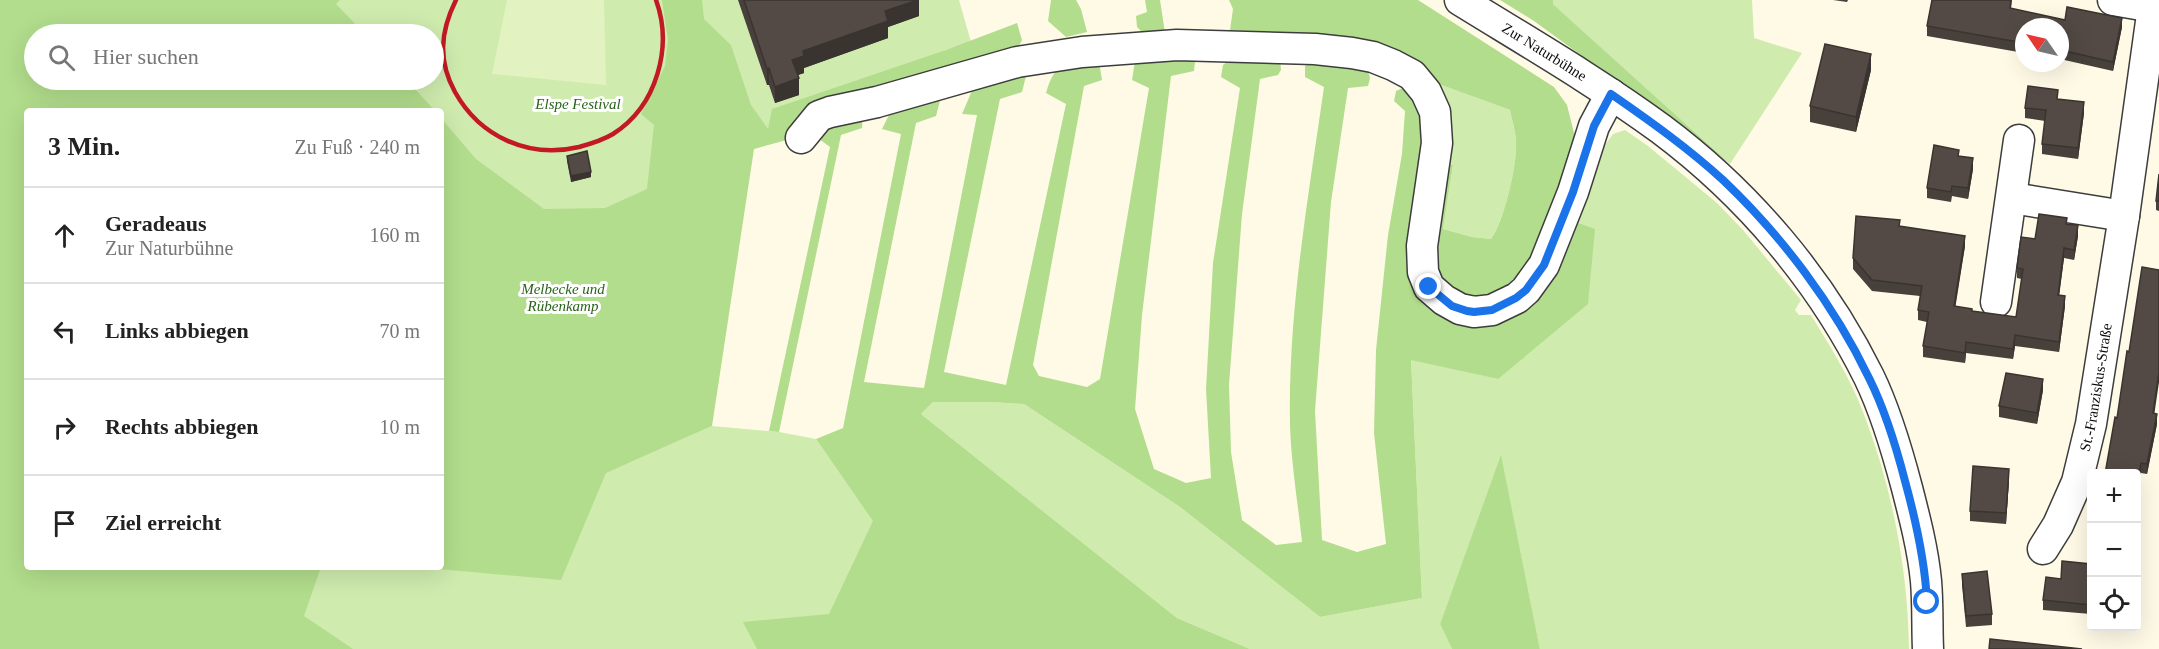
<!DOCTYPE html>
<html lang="de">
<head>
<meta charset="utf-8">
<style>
	:root { --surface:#fff; --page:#f2f2f2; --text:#222; --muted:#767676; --line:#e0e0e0 }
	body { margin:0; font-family:"Times New Roman",serif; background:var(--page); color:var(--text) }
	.controls { position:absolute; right:18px; bottom:18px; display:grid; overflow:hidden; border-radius:6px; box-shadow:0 6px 24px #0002 }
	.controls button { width:54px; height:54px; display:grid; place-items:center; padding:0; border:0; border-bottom:2px solid var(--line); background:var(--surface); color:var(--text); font:30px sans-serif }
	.compass { position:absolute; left:2015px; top:18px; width:54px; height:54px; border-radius:50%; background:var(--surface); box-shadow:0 6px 24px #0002; rotate:304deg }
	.stop { position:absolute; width:18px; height:18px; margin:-14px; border:4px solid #1a73e8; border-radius:50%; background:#fff }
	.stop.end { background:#1a73e8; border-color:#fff; box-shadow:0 2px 6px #0008 }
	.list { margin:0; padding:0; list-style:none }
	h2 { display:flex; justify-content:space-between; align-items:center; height:78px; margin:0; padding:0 24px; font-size:26px }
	h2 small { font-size:20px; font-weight:400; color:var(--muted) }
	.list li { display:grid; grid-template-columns:39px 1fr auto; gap:18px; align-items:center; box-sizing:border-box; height:96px; padding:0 24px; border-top:2px solid var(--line) }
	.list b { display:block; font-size:22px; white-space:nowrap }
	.list p { margin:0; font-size:20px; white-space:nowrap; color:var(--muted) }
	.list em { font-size:20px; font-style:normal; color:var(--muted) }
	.icon { flex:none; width:33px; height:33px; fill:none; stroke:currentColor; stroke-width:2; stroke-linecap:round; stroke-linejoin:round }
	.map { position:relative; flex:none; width:2159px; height:649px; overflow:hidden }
	.search { position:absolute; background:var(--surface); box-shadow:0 6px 24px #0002; left:24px; top:24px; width:420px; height:66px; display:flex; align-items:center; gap:15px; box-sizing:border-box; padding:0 21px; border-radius:33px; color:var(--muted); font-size:22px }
	.panel { position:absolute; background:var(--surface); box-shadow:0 6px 24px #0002; left:24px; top:108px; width:420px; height:462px; border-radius:6px }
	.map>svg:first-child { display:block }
	.green { fill:#cfebae; fill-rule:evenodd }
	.forest { fill:#b2dd8c }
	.pitch { fill:#e2f2c0 }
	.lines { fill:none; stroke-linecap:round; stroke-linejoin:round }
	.minor-casing { stroke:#3d3d3d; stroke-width:33 }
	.minor { stroke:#fff; stroke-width:30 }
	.rail { stroke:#c21924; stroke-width:4.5 }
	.wall { fill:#47403b }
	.shaded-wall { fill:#3a3430 }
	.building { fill:#534a45; stroke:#3a3430; stroke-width:1.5 }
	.route { stroke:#1a73e8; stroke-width:8 }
	.labels { text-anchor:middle; stroke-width:6; stroke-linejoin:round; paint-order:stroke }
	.street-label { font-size:15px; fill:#0a0a0a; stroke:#fff }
	.park-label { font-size:15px; font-style:italic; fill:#286417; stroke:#fff }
</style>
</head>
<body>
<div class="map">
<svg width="2159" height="649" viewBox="0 0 2159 649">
	<rect width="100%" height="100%" fill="#fffae6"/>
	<path class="green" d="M0,0H959L971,42L946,50L769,130L733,152L626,464L712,426L779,432L816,439L858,499L1152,649H0ZM34,34H434V80H34ZM27,111H441V567H27Z
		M1553,0H1752L1754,38L1802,53L1730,164L1553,4Z
		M1433,82L1510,110C1512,121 1516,133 1516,143C1517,167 1504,220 1491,239L1472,237L1443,229L1453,166L1446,165L1451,112Z
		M1625,130L1648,146L1717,203L1743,230L1801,300L1795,310L1799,315H1811C1830,346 1850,378 1863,412C1892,487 1908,569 1909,649H1540L1501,457L1440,624L1452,649H1250L1177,618L921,414L933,402H990L1024,404L1180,507L1320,617L1422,598L1411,359L1498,379L1571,228L1602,149L1613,134Z"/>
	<path class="forest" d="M0,0H340L336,4L365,34H34V80H407L435,111H27V567H321L304,616L353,649H0Z
		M662,0H702L704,19L731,45L751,105L768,129L772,109L946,50L1017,23L1022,40L1016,52L790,139L754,149L712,426L606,473L561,580L416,567H441V118L476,159L544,209L605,208L647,189L654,125L641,114L665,66L668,40Z
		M1051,0H1076L1081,9L1087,32L1066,37L1048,21Z
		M1145,0H1160L1165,33L1144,34L1137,27L1136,16L1147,12Z
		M1229,0H1418L1554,87L1567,105L1575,137L1553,215L1521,277L1494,297L1468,300L1434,278L1446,165H1453L1443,229L1472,237L1491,239C1504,221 1517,166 1516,143C1516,132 1512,121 1510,110L1433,82L1229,37L1233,9Z
		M1500,0H1553V4L1730,164L1534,21Z
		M1186,56L1195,62L1194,71L1171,76L1142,315L1135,409L1154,469L1186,483L1211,478L1206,389L1213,263L1240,88L1221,77L1223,65L1232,58H1280L1281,70L1278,75L1260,79L1242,214L1229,385L1231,452L1242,520L1276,545L1302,542C1298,503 1291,463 1290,424C1288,311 1308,199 1324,87L1305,77V66L1312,60L1367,67L1370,78L1368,86L1348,88L1331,202L1315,411L1322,540L1357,552L1386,544L1374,433L1376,350L1388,235L1402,154L1405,111L1394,101L1396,91L1405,87L1416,95L1427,132L1414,262L1470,324L1571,228L1578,223L1595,229L1588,304L1498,379L1411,360L1422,598L1320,617L1180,507L1024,404L990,402H933L921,414L1177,618L1250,649H757L743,622L829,614L873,521L816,439L843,428L901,134L882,129L893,107L942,93L936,116L916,123L864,382L924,388L977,115L962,114L974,86L1027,72L1022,92L1000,99L944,372L1006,385L1066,104L1046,93C1056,58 1068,63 1099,62L1102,80L1084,86L1033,365L1039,376L1087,387L1100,379L1149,88L1132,80L1135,61Z
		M863,112L862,128L841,135L779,432L769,431L830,147L815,136L832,120Z
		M1501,455L1540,649H1452L1440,624Z"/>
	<path class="pitch" d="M507,0H604L606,85L492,74Z"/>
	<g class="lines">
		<defs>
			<g id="minor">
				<path id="s1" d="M1460,0C1528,42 1597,82 1661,129C1748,194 1821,280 1869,377C1886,412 1897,450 1907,488C1915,519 1923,550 1926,581C1928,604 1927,627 1928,649"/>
				<path d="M2113,0L2159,8"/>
				<path d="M801,138L819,116L830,112L877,102L1017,62L1082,52L1177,45L1315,49L1352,53L1373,57L1393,65L1412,75L1426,92L1435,112L1437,143L1422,246L1423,272L1429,287L1444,300L1460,309L1474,312L1492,310L1517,298L1526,290L1544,265L1573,192L1594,126L1611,94"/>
				<path d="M2012,198L2124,216"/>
				<path d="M1996,302L2019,140"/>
				<path id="s2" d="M2043,549L2058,525L2077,482L2091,424L2124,216L2154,0"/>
			</g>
		</defs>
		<use href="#minor" class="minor-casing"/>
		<use href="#minor" class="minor"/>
		<path class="rail" d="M456,0C440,32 438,61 455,92C480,137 529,159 579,147C590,144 603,140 613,134C657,106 673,47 656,0"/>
	</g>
	<path class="wall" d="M738,0H919V16L888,27V38L804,68V73L798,75L799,95L775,103L769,85H767Z
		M1833,0H1848L1847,2Z
		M2012,0L2011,9L2065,20L2122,27L2113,71L2060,59V27H2024V53L1927,36V26Z
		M1871,70L1856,132L1810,122V106Z
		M2058,99L2084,113L2078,159L2042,154V144L2045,121L2025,118V108Z
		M567,156L591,177L571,182L567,161Z
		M1959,156L1973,169L1968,199L1952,196L1951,202L1927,198V188Z
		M2159,174V211L2156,210V201Z
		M2067,224L2078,236L2074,260L2064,258L2059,295L2065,306L2059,352L2015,346L2013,359L1966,353L1965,363L1923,357V346L1927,322L1918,320V310L1920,296L1872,291L1853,269V258L1900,226L1965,246L1955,306L1972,311L2016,317L2022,279L2017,278V268L2035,239Z
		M2043,390L2037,424L1999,417V406Z
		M2155,413L2157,424L2147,474L2141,473L2117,418Z
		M2009,480L2006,524L1970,521V511Z
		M2091,507V541H2088V530Z
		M2091,564V614L2043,610V600L2061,579Z
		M1962,574L1992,614V625L1966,627L1962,585Z"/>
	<path class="shaded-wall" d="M918,0H919V16L888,27V38L804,68V73L792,77V60L803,51L885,11Z
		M2122,18V27L2113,71V62Z
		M1871,54V70L1856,132V117Z
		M769,68V85H767V69Z
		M799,78V95L775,103V87Z
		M2084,102V113L2078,159V148Z
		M1973,158V169L1968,199V188Z
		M591,172V177L571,182V176Z
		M2078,225V236L2074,260V250Z
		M1965,236V246L1954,316V306Z
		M2064,248V258L2058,305V295Z
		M2065,296V306L2059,352V342Z
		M2015,335V346L2013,359V349Z
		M1966,342V353L1965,363V353Z
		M2159,372V382L2153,423V413Z
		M2043,379V390L2037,424V413Z
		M2157,414V424L2147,474V464Z
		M2141,463V473L2136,506V495Z
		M2009,469V480L2006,524V513Z"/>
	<path class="building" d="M744,0H918L885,11L888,21L803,51L804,56L792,60L799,78L775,87L769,68L767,69Z
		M1932,0H2011L2010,8L2065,20L2067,7L2122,18L2113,62L2060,50V27H2024V43L1927,26Z
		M1825,44L1871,54L1856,117L1810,106Z
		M2028,86L2058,90L2057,99L2084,102L2078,148L2042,144L2046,110L2025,108Z
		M1934,145L1959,150L1958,156L1973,158L1968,188L1952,186L1951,192L1927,188Z
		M587,151L591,172L571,176L567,156Z
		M2159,174V201H2156Z
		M2039,214L2067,218L2066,224L2078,225L2074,250L2064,248L2058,295L2065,296L2059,342L2015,335L2013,349L1966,342L1965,353L1923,346L1929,312L1918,310L1922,286L1872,280L1853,258L1856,216L1900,220L1899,226L1965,236L1954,306L1972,309V311L2016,317L2023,269L2017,268L2021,237L2035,239Z
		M2142,267L2159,270V372L2153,413L2157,414L2147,464L2141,463L2136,495V474H2105L2115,417L2117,418L2127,351L2129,352Z
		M2006,373L2043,379L2037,413L1999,406Z
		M1973,466L2009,469L2006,513L1970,511Z
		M2091,507V531L2088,530Z
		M2062,561L2091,564V605L2043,600L2046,577L2061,579Z
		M1987,571L1992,614L1966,616L1962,574Z
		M1990,639L2082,649H1989Z"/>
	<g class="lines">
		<path class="route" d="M1429,287L1452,306L1467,311L1474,312L1492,310L1516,298L1526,290L1544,265L1573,192L1594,126L1611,94C1650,121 1688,148 1723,180C1782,236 1834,305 1869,378C1885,410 1896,446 1905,481C1916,521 1925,560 1927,602"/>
	</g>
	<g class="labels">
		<g class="street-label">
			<text dy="5" stroke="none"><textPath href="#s1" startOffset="99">Zur Naturbühne</textPath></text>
			<text dy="5" stroke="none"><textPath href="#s2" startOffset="172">St.-Franziskus-Straße</textPath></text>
		</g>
		<g class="park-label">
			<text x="578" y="109">Elspe Festival</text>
			<text x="563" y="294">Melbecke und<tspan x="563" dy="17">Rübenkamp</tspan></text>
		</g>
	</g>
</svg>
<div class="controls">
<button>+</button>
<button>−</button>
<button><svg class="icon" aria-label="locate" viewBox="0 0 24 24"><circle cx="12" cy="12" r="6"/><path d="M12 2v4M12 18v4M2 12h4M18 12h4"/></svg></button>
</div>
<svg class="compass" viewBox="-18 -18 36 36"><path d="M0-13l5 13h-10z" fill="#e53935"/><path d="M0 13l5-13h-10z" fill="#767676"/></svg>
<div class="stop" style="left:1927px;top:602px"></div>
<div class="stop end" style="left:1429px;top:287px"></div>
<div class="search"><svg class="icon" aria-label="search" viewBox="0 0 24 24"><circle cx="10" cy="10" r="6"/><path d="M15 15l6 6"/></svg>Hier suchen</div>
<section class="panel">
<h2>3 Min.<small>Zu Fuß · 240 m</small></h2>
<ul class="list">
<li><svg class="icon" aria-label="ahead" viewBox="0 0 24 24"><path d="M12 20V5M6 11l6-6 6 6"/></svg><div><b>Geradeaus</b><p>Zur Naturbühne</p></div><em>160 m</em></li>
<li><svg class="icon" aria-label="left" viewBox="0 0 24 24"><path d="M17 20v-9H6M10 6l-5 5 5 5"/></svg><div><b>Links abbiegen</b></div><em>70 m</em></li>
<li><svg class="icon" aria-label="right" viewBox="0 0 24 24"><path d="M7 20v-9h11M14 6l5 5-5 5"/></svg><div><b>Rechts abbiegen</b></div><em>10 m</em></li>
<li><svg class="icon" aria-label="arrive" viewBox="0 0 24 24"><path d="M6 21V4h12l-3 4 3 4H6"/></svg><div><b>Ziel erreicht</b></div></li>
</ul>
</section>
</div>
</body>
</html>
